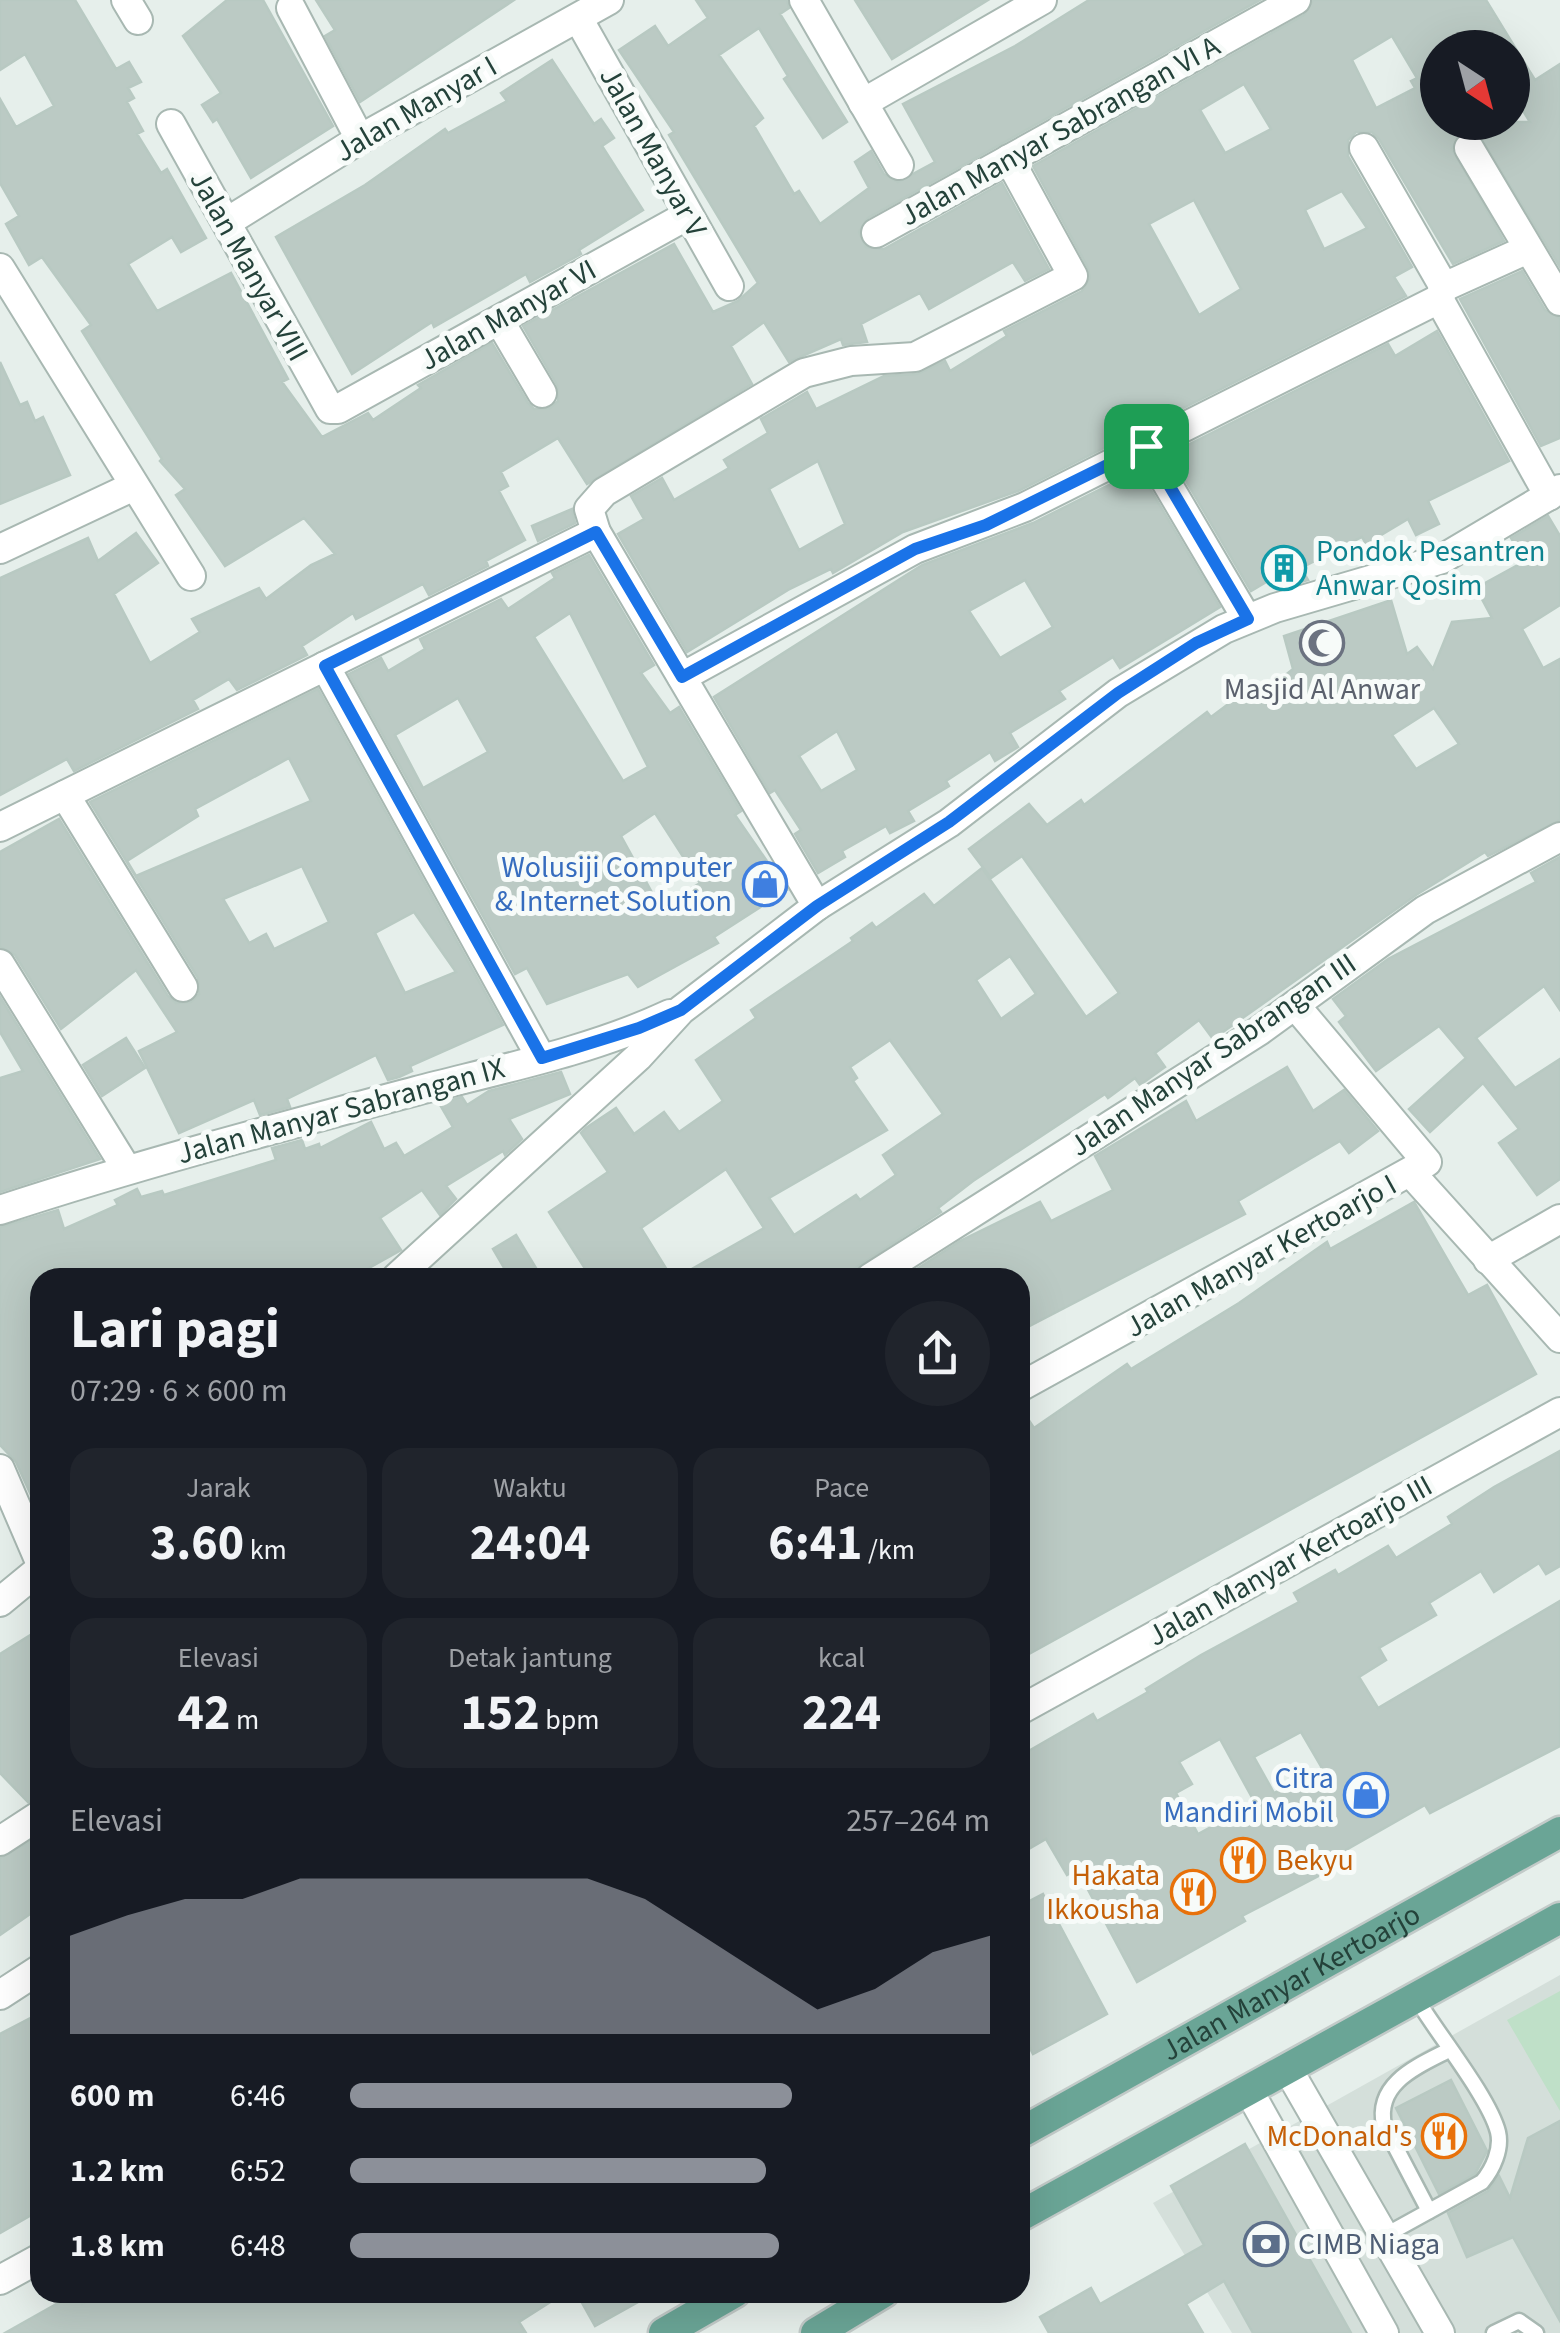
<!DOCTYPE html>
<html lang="id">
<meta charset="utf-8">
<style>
body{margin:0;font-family:"Source Sans 3",sans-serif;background:#20242c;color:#f1f3f6;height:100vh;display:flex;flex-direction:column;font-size:38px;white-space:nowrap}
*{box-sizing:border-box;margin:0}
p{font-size:32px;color:#9ea1a6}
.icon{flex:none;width:55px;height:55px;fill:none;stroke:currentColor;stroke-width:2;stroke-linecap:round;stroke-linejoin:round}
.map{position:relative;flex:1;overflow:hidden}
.details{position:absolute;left:30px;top:1268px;width:1000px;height:1035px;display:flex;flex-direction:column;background:#171b24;border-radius:30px;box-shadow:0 10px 40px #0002}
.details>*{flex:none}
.needle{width:65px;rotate:144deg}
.fabs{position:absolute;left:1420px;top:30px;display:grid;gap:20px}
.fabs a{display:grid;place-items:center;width:110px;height:110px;border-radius:50%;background:#171b24;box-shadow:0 10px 40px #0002;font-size:50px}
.pin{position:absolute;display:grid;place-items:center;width:85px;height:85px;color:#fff;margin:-42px;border-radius:20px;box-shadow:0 5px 15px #0006}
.round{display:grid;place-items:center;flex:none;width:105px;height:105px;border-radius:52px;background:#20242c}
.summary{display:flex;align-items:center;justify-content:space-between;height:170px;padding:0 40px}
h1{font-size:55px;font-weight:700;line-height:75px}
.metrics{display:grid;grid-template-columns:repeat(3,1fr);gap:15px;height:170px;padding:10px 40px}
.metrics div{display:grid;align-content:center;border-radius:25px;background:#20242c;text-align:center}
.metrics b{font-size:50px;font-weight:700}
.metrics small{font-size:28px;font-weight:400}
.metrics p{font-size:28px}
.chart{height:280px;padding:20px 40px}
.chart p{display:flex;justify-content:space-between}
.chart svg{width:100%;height:180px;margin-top:10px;fill:#8c9099;opacity:.7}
ul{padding:0 40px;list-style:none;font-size:32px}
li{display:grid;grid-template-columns:160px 120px 1fr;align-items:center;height:75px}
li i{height:25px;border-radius:12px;background:#8c9099}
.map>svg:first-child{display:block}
.built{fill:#d4dfda}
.green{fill:#bfe0c8}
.building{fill:#bbcac4;stroke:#b8c9c2;stroke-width:2.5;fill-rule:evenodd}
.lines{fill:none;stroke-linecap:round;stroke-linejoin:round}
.lane-casing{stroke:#a8b8b2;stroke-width:19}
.street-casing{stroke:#a8b8b2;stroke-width:32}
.primary-casing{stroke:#c2cac8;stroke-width:35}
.lane{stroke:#fff;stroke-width:14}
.street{stroke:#fff;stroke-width:28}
.primary{stroke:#6aa596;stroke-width:30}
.route-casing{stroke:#fff;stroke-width:20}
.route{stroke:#1a73e8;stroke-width:12}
.labels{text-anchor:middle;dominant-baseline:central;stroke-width:10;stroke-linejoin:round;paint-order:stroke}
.street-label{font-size:30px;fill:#24423a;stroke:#f7fbf9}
.culture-label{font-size:30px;fill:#0d838f;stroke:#f7fbf9;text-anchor:start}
.worship-label{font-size:30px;fill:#5b616d;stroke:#f7fbf9}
.shop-label{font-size:30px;fill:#366cbe;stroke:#f7fbf9;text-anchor:end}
.food-label{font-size:30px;fill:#c56008;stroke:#f7fbf9;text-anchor:end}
.service-label{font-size:30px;fill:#4e5e75;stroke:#f7fbf9;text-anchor:start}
</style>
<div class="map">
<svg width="1560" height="2333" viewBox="0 0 1560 2333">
<rect width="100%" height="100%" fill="#e6efeb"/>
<polygon class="built" points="1560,1975 1560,2333 1232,2333 1153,2203"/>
<polygon class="green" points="1560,1991 1560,2111 1507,2020"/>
<g class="building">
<polygon points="0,0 75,0 116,69 129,62 141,82 128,88 134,98 127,102 143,131 137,134 161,173 167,169 206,238 181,252 172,237 128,264 157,311 231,273 288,379 282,382 322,437 368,413 373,420 421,388 418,385 492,343 528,403 534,409 550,408 558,401 557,385 523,326 674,244 713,312 738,301 758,283 669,135 674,132 619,50 655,26 668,46 708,18 696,0 787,0 789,8 780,14 847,122 823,138 784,79 788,76 759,28 719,55 763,118 754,126 794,194 799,191 820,224 869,188 855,162 871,151 884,174 898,182 935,162 903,104 1015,46 1089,0 1260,0 868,218 859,232 866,247 884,249 1002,183 1049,269 1025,281 1013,262 929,309 920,293 861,324 867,342 843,345 841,339 789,362 764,322 731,346 752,384 587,484 558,438 501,472 508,486 499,491 525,540 486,561 488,566 429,595 423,584 356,619 353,613 302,646 307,655 237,690 229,679 193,700 198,709 74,771 67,759 0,795 0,578 88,538 98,561 136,533 158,563 114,594 150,663 200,632 192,619 259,588 266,599 311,565 335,554 304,518 225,566 176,495 185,489 160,461 162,459 82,331 91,325 42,257 29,265 6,224 19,216 0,183 0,99 16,127 54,106 25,54 0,70"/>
<polygon points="227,0 263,0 333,126 251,178 217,119 213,122 202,105 221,93 183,36"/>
<polygon points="316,0 514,0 360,102 325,36 335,30"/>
<polygon points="855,0 988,0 892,59"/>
<path d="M 1313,0 L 1486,0 L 1535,80 L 1560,64 L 1560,267 L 1478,133 L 1461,133 L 1452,149 L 1504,241 L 1453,264 L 1379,139 L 1372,132 L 1356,132 L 1348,140 L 1348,156 L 1412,267 L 1394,277 L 1406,296 L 1018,491 L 903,532 L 833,573 L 831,569 L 788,590 L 687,652 L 618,534 L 644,519 L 631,496 L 662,478 L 674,500 L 729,468 L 724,460 L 768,433 L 761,419 L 807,392 L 816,409 L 884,376 L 917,374 L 945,361 L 950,371 L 1007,336 L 1004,331 L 1082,291 L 1090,278 L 1088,268 L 1033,166 L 1304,15 ZM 1392,36 L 1417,78 L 1411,81 L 1415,88 L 1376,108 L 1352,60 ZM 1438,48 L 1512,48 L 1512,93 L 1530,122 L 1476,122 L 1458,131 L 1452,122 L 1438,122 ZM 1244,84 L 1271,129 L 1225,153 L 1200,110 ZM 1342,191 L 1367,228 L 1324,249 L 1305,210 ZM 1194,200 L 1241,289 L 1199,315 L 1149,224 ZM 818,461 L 845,524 L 799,550 L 769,489 Z"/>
<polygon points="552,60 594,124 601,119 614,138 602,146 643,210 579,250 581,254 530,282 526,274 434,327 432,322 352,374 276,237 365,185 445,129 448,133 507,101 501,93"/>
<polygon points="1522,271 1545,310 1560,318 1560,438 1541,446 1460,299"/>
<polygon points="1437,331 1509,461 1428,501 1439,524 1416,535 1408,519 1366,544 1362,537 1301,568 1308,580 1280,588 1273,578 1251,591 1170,454 1388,344 1395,356"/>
<polygon points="0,362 20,405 27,402 35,421 43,417 70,475 0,504"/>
<path d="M 1139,470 L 1220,607 L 1120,668 L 1113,657 L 1059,691 L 1065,699 L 1010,733 L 1018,747 L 995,761 L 990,752 L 946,781 L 949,786 L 908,811 L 914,821 L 890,833 L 886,826 L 842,851 L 845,857 L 818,873 L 795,834 L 801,830 L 775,790 L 770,793 L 714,697 L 922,565 L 1033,523 ZM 1025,580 L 1053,627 L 1000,658 L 969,611 ZM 837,731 L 857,770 L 821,791 L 799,756 Z"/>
<polygon points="572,509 575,523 538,541 532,526"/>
<path d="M 1548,516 L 1560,536 L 1560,605 L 1522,629 L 1543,668 L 1560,659 L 1560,820 L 1488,856 L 1485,852 L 1416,895 L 1213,1039 L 1199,1020 L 1155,1053 L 1165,1067 L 1140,1085 L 1135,1078 L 1108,1098 L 1105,1094 L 973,1181 L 938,1208 L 941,1212 L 840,1278 L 676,1278 L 764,1228 L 726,1169 L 641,1228 L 672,1278 L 591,1278 L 549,1212 L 608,1172 L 581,1133 L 586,1128 L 616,1108 L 634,1134 L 664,1112 L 679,1132 L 723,1101 L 696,1060 L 756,1018 L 751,1010 L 853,941 L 851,938 L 872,923 L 876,928 L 924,894 L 934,906 L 982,868 L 1086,1017 L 1119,993 L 1022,856 L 991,878 L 969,849 L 1029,804 L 1047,825 L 1081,800 L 1084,805 L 1207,712 L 1211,717 L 1247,690 L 1254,700 L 1293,669 L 1284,636 L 1391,600 L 1407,654 L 1417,647 L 1433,669 L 1452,622 L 1492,618 L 1476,588 L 1525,561 L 1511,538 ZM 1434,708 L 1459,744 L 1416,769 L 1392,735 ZM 1010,956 L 1036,994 L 1001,1019 L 976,980 ZM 890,1040 L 943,1114 L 883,1155 L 896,1175 L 860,1200 L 856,1195 L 794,1235 L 769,1198 L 887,1130 L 853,1081 L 857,1078 L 850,1067 Z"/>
<path d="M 589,555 L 654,665 L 641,673 L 670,713 L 679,707 L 741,811 L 735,815 L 787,890 L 714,937 L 718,943 L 638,987 L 628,974 L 547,1004 L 527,968 L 515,974 L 349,674 L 381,658 L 388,671 L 425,649 L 420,639 L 501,599 L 508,609 L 555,578 L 552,573 ZM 570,613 L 648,767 L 623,781 L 534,637 ZM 458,698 L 488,752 L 423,788 L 395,735 ZM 655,813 L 700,883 L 660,907 L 621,836 Z"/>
<path d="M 318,689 L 503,1025 L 410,1066 L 412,1071 L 399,1077 L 388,1080 L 376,1055 L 287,1099 L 290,1107 L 260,1115 L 254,1100 L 179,1133 L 139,1051 L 177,1032 L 136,970 L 61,1029 L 15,955 L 0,947 L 0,852 L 59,819 L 168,996 L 176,1003 L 191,1002 L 199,994 L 198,978 L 90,802 ZM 289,758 L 311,801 L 136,876 L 127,861 L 198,816 L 195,809 ZM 302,866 L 329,922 L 274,949 L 266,934 L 249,943 L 223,899 ZM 414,912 L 456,972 L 405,993 L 375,933 Z"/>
<polygon points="1560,857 1560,1010 1544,986 1476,1038 1515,1088 1560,1059 1560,1179 1537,1195 1499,1143 1519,1129 1483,1083 1430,1132 1409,1109 1466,1058 1439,1026 1376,1071 1339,1022 1346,1016 1333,999 1388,959 1536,882 1531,873"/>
<polygon points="0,997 100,1159 0,1192 0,1078 23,1071 0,1032"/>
<polygon points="126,1038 145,1068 102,1096 83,1065"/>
<polygon points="1287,1067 1313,1111 1344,1090 1378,1131 1349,1153 1340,1141 1238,1201 1245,1214 1020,1331 1020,1278 903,1278 960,1241 1040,1202 1051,1221 1113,1190 1095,1156 1186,1101 1196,1121"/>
<polygon points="561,1072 570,1094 509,1119 522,1139 505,1155 503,1151 446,1186 456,1199 440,1215 422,1190 380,1218 401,1250 351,1278 40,1278 40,1515 16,1462 0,1445 0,1227 58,1210 64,1229 118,1205 115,1200 137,1189 141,1197 162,1191 164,1195 276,1160 272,1148 302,1140 305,1149 319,1144 320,1148 371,1122 384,1149 396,1143 404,1156 453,1127 439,1103 462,1097 467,1105 489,1091"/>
<polygon points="1414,1202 1468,1295 1487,1285 1536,1374 1020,1659 1020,1407 1034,1428 1127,1364 1131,1369 1239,1303 1327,1242 1330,1249"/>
<polygon points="516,1235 542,1278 510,1278 493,1249"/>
<path d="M 1560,1451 L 1560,1566 L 1546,1574 L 1539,1563 L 1494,1592 L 1481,1571 L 1429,1603 L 1436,1615 L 1379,1648 L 1386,1660 L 1359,1677 L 1378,1708 L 1560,1601 L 1560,1746 L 1430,1813 L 1425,1805 L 1346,1850 L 1351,1859 L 1242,1916 L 1245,1921 L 1137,1982 L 1077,1869 L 1067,1875 L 1046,1839 L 1020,1854 L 1020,1756 L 1093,1714 L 1097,1721 L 1148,1692 L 1146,1689 L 1201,1655 L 1299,1602 L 1294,1593 L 1335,1570 L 1338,1575 L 1388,1546 L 1396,1558 L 1452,1524 L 1448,1517 L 1494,1487 ZM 1301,1732 L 1322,1768 L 1274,1793 L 1254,1757 ZM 1220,1739 L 1255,1803 L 1198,1834 L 1176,1793 L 1192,1784 L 1179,1762 Z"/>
<polygon points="40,1629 40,1798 28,1802 0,1773 0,1654"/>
<polygon points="40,1836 40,1907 0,1935 0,1858"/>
<polygon points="1043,1894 1107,2014 1033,2054 1020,2029 1020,1906"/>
<polygon points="40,2013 40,2210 0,2233 0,2034"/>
<polygon points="1451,2080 1487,2151 1475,2174 1439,2194 1396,2108"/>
<polygon points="1560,2121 1560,2321 1513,2237 1467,2257 1448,2213 1488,2191 1499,2176 1510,2198 1528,2138"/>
<polygon points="1245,2144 1351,2333 1253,2333 1224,2281 1186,2304 1203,2333 1049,2333 1040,2317 1091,2288 1100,2304 1204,2245 1171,2186"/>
<polygon points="101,2292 566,2292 519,2322 526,2333 5,2333 76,2293 82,2304"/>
<polygon points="576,2292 656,2292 595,2326"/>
</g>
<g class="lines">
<defs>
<g id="lane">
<path d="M 1429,2211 L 1384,2125 C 1375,2083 1418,2066 1449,2050"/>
<path d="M 1384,2236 L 1482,2182 C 1493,2169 1502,2149 1498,2132 C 1489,2097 1436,2032 1416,1998"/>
<polyline points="1494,2333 1519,2321 1536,2333"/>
</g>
<g id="street">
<polyline points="126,0 138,20"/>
<polyline points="804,0 899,165"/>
<polyline points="291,8 360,139"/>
<polyline points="578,18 729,286"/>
<polyline points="863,103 1042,0"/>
<polyline points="171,124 330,409 338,409 688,215"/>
<polyline points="1364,148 1444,287"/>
<polyline points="1469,148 1560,301"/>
<polyline points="227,222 360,139 609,0"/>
<polyline points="876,233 1296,0"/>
<polyline points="0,268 191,576"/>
<polyline points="1439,299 1549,496"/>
<polyline points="499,320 542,393"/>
<polyline points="1145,446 1247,619"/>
<polyline points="0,549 134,486"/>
<polyline points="325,666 541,1058"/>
<polyline points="682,677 915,549 1025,507 1439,299 1444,287 1528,249"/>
<polyline points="65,795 183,987"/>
<polyline points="0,827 596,532"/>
<polyline points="817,906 596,532 589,509 604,492 804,373 851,361 915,357 1073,276 1009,159"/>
<polyline points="0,964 126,1168"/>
<polyline points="1411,1173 1560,1338"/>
<path d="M 0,1210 C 137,1165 277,1128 416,1091 C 501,1069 591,1051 670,1014"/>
<polyline points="1488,1260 1560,1219"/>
<polyline points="396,1278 638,1057 681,1010 817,906 949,823 1118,693 1224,629 1275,608 1442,559 1560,489"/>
<polyline points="870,1278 1259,1031 1425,910 1560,837"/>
<polyline points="1020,1387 1427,1162 1295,1005"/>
<polyline points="0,1469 40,1562"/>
<polyline points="0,1602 40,1569"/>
<polyline points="1020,1710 1560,1412"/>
<polyline points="0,1841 40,1815"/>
<polyline points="0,1995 40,1969"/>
<polyline points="1289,2071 1440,2333"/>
<polyline points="1249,2091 1384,2333"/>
<polyline points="0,2280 40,2258"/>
</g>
<g id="primary">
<path id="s1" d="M 1020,2133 L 1560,1832"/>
<polyline points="1020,2216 1560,1918"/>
<polyline points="664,2333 735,2292"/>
<polyline points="816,2333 884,2292"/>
</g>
</defs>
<use href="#lane" class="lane-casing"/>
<use href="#street" class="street-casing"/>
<use href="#primary" class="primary-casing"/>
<use href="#lane" class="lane"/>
<use href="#street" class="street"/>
<use href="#primary" class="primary"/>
</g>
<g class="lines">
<defs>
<polygon id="route" points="1146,446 1248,619 1196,643 1118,693 949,822 817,906 681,1010 639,1028 542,1058 325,666 596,532 682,677 915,549 986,525"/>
</defs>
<use href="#route" class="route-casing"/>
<use href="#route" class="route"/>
</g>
<defs>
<symbol id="building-ring" viewBox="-11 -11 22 22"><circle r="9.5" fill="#f7fbf9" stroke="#0f9aa8" stroke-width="1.5"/><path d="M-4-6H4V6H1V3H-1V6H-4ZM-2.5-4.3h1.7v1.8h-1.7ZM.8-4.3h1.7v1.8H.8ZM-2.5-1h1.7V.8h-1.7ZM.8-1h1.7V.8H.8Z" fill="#0f9aa8"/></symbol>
<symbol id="mosque-ring" viewBox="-11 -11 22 22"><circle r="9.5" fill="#f7fbf9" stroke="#6b7280" stroke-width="1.5"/><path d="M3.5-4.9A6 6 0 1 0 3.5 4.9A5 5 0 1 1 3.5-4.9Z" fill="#6b7280"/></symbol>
<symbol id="shop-ring" viewBox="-11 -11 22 22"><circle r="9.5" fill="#f7fbf9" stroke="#3f7fe0" stroke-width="1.5"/><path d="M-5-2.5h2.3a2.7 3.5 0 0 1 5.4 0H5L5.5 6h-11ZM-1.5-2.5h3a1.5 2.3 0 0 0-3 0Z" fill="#3f7fe0"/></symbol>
<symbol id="restaurant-ring" viewBox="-11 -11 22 22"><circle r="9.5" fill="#f7fbf9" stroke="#e8710a" stroke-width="1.5"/><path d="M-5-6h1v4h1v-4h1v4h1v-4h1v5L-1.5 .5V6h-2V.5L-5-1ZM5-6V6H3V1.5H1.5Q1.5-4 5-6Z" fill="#e8710a"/></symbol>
<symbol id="bank-ring" viewBox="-11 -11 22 22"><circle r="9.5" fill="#f7fbf9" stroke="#5c6f8a" stroke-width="1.5"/><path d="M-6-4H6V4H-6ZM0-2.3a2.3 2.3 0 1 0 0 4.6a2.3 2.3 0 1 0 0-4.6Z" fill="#5c6f8a"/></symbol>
</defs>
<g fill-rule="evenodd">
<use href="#building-ring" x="1259" y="543" width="50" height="50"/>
<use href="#mosque-ring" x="1297" y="618" width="50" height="50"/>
<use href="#shop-ring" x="740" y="859" width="50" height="50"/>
<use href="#shop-ring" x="1341" y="1770" width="50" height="50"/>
<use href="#restaurant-ring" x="1218" y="1835" width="50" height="50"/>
<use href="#restaurant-ring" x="1168" y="1867" width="50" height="50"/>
<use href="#restaurant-ring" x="1419" y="2111" width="50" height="50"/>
<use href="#bank-ring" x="1241" y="2219" width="50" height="50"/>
</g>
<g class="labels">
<g class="street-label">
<text transform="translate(416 109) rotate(-30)">Jalan Manyar I</text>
<text transform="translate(1060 131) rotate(-29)">Jalan Manyar Sabrangan VI A</text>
<text transform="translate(653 152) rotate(61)">Jalan Manyar V</text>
<text transform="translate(249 266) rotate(61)">Jalan Manyar VIII</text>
<text transform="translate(508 315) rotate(-29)">Jalan Manyar VI</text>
<text transform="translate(1213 1055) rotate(-34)">Jalan Manyar Sabrangan III</text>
<text transform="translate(341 1111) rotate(-15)">Jalan Manyar Sabrangan IX</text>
<text transform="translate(1261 1256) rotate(-29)">Jalan Manyar Kertoarjo I</text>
<text transform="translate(1290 1561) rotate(-29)">Jalan Manyar Kertoarjo III</text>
<text stroke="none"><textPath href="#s1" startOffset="310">Jalan Manyar Kertoarjo</textPath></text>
</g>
<g class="culture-label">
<text x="1316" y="551">Pondok Pesantren<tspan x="1316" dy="34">Anwar Qosim</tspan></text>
</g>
<g class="worship-label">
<text x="1322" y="689">Masjid Al Anwar</text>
</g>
<g class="shop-label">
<text x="732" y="867">Wolusiji Computer<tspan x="732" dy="34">&amp; Internet Solution</tspan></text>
<text x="1334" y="1778">Citra<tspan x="1334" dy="34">Mandiri Mobil</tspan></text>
</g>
<g class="food-label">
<text x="1276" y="1860" text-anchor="start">Bekyu</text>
<text x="1160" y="1875">Hakata<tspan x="1160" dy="34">Ikkousha</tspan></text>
<text x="1412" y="2136">McDonald's</text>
</g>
<g class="service-label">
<text x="1298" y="2244">CIMB Niaga</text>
</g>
</g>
</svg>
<div class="fabs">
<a><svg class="needle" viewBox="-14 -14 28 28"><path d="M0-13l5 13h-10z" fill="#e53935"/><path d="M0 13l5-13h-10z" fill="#9ea1a6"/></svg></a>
</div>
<div class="pin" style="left:1146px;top:446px;background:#1e9e55"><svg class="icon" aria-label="arrive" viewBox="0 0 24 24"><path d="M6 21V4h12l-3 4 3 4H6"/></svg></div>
<section class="details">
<div class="summary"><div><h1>Lari pagi</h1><p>07:29 · 6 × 600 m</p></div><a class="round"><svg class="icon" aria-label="share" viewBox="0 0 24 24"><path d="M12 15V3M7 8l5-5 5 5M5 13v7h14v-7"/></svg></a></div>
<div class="metrics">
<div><p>Jarak</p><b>3.60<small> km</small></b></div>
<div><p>Waktu</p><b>24:04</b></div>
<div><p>Pace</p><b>6:41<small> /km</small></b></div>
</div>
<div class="metrics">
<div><p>Elevasi</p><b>42<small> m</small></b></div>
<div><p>Detak jantung</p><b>152<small> bpm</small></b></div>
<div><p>kcal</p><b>224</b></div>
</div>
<div class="chart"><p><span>Elevasi</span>257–264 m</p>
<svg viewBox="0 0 160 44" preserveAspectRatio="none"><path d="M0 44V20L10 15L20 11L30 11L40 6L50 6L60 6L70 6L80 6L90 6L100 11L110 20L120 29L130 38L140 33L150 24L160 20V44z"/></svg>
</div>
<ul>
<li><b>600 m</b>6:46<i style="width:69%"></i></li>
<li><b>1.2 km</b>6:52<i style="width:65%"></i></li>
<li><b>1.8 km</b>6:48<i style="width:67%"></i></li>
</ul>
</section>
</div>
